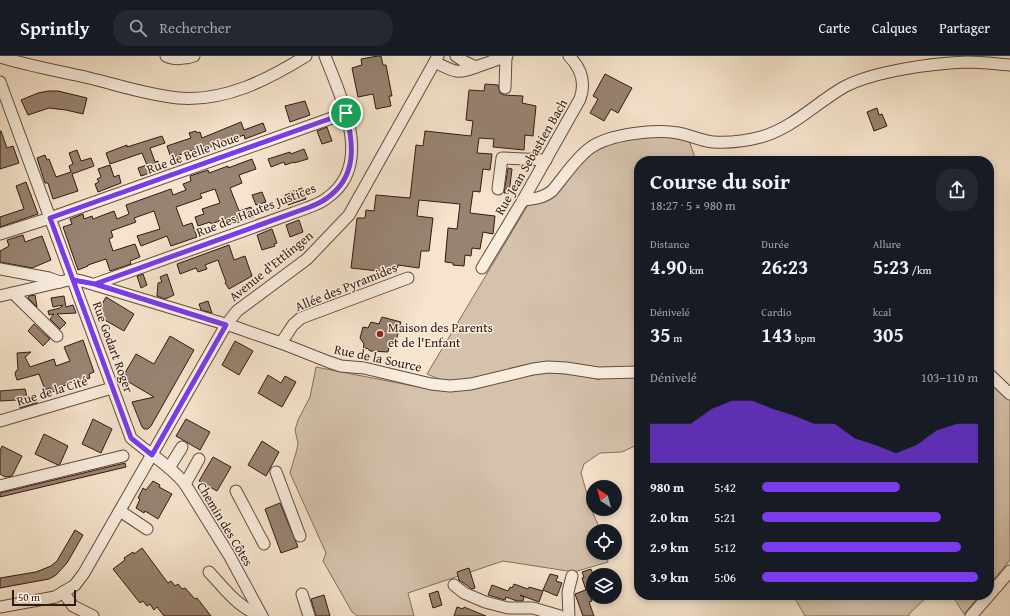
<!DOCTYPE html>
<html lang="fr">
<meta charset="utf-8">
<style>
body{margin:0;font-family:"Gentium Book Plus",serif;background:#242831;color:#f1f3f6;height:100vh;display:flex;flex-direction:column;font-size:15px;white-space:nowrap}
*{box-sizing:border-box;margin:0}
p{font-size:13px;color:#9ea1a6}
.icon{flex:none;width:22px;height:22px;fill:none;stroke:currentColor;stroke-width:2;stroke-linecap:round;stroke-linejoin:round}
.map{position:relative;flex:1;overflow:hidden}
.drawer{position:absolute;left:634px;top:100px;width:360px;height:444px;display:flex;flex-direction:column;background:#171b24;border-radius:16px;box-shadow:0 2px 6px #0003}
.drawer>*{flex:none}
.needle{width:26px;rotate:324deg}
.buttons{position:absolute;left:586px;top:424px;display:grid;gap:8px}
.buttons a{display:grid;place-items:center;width:36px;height:36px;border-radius:50%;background:#171b24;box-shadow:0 2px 6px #0003;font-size:20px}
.scale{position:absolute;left:12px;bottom:10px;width:64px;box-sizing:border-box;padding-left:4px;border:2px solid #321a10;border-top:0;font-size:11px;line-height:14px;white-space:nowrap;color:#321a10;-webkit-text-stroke:3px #f9edde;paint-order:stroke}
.pin{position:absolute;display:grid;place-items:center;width:34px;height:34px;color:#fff;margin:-17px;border:2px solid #fff;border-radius:50%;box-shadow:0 1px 4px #0007}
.round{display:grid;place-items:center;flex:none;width:42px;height:42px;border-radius:16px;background:#242831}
.summary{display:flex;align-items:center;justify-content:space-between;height:68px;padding:0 16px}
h1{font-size:22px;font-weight:800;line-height:30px}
.figures{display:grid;grid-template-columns:repeat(3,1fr);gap:6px;height:68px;padding:4px 16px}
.figures div{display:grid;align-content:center}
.figures b{font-size:20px;font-weight:800}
.figures small{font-size:11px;font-weight:400}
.figures p{font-size:11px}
.chart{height:112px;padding:8px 16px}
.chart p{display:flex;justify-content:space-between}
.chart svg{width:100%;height:72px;margin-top:4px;fill:#7c3aed;opacity:.7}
ul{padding:0 16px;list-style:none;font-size:13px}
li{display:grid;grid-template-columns:64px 48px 1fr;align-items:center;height:30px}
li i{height:10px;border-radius:5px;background:#7c3aed}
header{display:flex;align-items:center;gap:24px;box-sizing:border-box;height:56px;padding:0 20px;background:#171b24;border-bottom:1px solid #363941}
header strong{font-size:19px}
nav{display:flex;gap:22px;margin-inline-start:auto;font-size:14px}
.search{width:280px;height:36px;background:#242831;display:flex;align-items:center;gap:10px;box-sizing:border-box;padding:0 14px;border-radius:16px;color:#9ea1a6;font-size:15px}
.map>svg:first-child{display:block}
.green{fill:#d5c2ad;stroke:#846e5e}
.building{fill:#988372;stroke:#321a10}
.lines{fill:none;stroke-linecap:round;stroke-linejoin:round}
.minor-casing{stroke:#634c3f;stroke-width:13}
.minor{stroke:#f9edde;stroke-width:11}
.route-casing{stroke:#fff;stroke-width:8}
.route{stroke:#7c3aed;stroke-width:5}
.poi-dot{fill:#8f2418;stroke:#f9edde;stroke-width:1.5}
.labels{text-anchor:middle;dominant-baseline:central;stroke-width:3;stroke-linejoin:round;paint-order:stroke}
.street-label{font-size:13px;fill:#321a10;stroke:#f9edde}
.poi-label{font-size:13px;fill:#321a10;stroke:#f9edde;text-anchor:start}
</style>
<header>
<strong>Sprintly</strong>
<div class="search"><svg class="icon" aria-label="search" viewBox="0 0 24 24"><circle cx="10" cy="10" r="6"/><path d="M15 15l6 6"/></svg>Rechercher</div>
<nav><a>Carte</a><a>Calques</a><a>Partager</a></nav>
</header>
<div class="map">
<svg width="1010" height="560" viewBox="0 0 1010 560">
<rect width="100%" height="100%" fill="#f6e4cd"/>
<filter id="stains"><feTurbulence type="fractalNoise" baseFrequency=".005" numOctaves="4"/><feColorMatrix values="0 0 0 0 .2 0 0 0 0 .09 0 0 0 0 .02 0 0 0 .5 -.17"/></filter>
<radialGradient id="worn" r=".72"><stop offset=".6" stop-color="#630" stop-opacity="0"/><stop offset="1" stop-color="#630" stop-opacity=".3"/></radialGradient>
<g class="green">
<polygon points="654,79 689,84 696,105 639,105 639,313 587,312 448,327 427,318 528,149 554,139 578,109 592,96 612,87"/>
<polygon points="316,311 434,334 458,334 547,315 588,320 599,324 601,321 639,318 639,327 636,328 639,337 639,388 622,396 600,397 584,408 581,417 592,455 601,475 593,475 593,497 606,497 608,506 574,516 503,505 408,537 414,560 357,560 352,556 323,505 326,497 290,417 297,393 298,387 295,374 298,364 310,341"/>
<polygon points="989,323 1010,342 1010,504 989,529"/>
<polygon points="793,539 929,539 909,558 909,560 805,560"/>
<polygon points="952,539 980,539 964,558"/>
</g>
<g class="building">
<polygon points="378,0 381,0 383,9 386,9 392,40 389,40 391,50 376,53 373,38 358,41 352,12 362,9 361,3"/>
<polygon points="605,18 632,32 618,57 611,53 604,65 590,57 598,43 593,40"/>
<polygon points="485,28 498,29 500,37 504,39 523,40 522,47 536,50 533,80 525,79 524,94 493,91 494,83 479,82 477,97 492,98 490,114 483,113 480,136 473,135 470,157 495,160 493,178 483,176 480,193 472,192 471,200 465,199 464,210 453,209 453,207 445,206 448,172 457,173 460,148 419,144 417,160 433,162 429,195 421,195 419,212 398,209 397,217 351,212 357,162 365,162 366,154 374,155 376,139 410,142 416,89 423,90 425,75 471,80 473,65 466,64 469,34 484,35"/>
<polygon points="48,35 58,35 87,42 83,58 66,54 49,52 28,59 21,44 38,37"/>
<polygon points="305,45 310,59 290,66 285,50"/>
<polygon points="877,52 879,59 882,58 887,70 874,75 867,56"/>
<polygon points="241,66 244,74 263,67 266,75 245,83 244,79 208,92 207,89 171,102 167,90 191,82 189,77 196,75 197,77 200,76 202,82"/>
<polygon points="327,71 332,85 322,88 317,75"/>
<polygon points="0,75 1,75 7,92 13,90 19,107 0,113"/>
<polygon points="162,80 165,87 150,92 155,106 158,105 161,113 141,120 138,112 147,109 142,97 110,108 106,97 127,89 127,91"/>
<polygon points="304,93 308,103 294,107 294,106 285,109 284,106 271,111 268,103 290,96 291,98"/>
<polygon points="77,94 81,105 91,102 94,110 72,118 78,135 53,143 48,127 45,127 37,102 45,99 47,104 49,103 56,121 71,116 69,110 73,108 69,97"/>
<polygon points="252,103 256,113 239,119 242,127 230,132 239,155 251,151 254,161 230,169 228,162 211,168 210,166 198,170 195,161 204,158 202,153 220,147 215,133 200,138 202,142 176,151 183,170 192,167 197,181 171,190 167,180 141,190 137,180 160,173 154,155 134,162 136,166 111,175 113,181 109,183 113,195 135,188 140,201 130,205 131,208 110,215 106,203 88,209 88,210 78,214 63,171 72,168 70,163 83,158 84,163 92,160 93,163 114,155 117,163 129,158 126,149 171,133 173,139 186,134 183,128 191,125 190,120 208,114 209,117 228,110 228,112"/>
<polygon points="110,109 114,121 119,119 121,127 98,136 95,128 99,126 97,123 101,121 98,113"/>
<polygon points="508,112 512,113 509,137 504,137"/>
<polygon points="26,126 38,158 0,171 0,161 24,153 16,130"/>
<polygon points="302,132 306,143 288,149 285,139 291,137 290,136"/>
<polygon points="262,136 266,146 256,149 252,139"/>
<polygon points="299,164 303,176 290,181 286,169"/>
<polygon points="272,173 277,187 274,188 275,190 262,194 257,179"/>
<polygon points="23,179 25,186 42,180 51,204 32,212 0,206 0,195 9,190 7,184"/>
<polygon points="229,189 234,204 245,200 252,220 229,233 225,227 226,226 218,204 205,209 207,213 198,216 196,212 180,218 177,208"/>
<polygon points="143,218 147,229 141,232 137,220"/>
<polygon points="167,218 174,239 165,243 157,240 158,227 162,226 160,221"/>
<polygon points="35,239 37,251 28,242 29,240"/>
<polygon points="64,240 66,251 73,249 76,257 57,258 66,267 60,273 50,263 54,258 49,259 48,255 60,252 63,249 53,251 51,242"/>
<polygon points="106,241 134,258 124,275 96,259"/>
<polygon points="208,245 212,257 201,254 199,248"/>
<polygon points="382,261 401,266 396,285 391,283 388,296 370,295 367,292 363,294 364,288 360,282 363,271 368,272 371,266 379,268"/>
<polygon points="34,268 50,283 43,290 28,275"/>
<polygon points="170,280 194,294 151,370 148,373 144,373 142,371 132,346 154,341 122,322 136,298 154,308"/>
<polygon points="83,284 94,316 89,318 90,322 63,330 64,332 52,336 50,332 45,334 39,318 17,324 15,318 16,315 18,314 17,297 31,296 25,301 30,311 54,303 56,310 70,305 64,291"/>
<polygon points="235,285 253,295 239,319 222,309"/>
<polygon points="268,319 281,327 285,320 296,326 282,351 258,337"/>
<polygon points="25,333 27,341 35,339 37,347 20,352 18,344 0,345 0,335"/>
<polygon points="93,363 112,373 101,397 82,388"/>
<polygon points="186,363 210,376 200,394 176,380"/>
<polygon points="44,378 68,390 60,408 58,409 35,398"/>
<polygon points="262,385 279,396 266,420 248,409"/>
<polygon points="2,390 22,400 12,420 5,421 0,418 0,395"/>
<polygon points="213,401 231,411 217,435 199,425"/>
<polygon points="125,407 126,411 0,441 0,437"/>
<polygon points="153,425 160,429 159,431 172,438 158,463 145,455 144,457 136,452 140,443 138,442 143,432 146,434"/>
<polygon points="280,447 298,491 281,497 265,453"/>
<polygon points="75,474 83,479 67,507 56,519 49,523 0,532 0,522 36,516 51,510 57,505"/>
<polygon points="142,492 168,527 171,525 175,530 178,528 182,533 185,532 195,543 197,542 211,560 164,560 157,551 154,554 150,548 147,550 143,545 140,547 113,513 125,504 124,502 133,496 134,498"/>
<polygon points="469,512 475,532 472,533 459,524 457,516"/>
<polygon points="591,513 593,518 593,531 586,534 582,522 584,521 582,516"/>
<polygon points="550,518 558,520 556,525 562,527 557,540 543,534"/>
<polygon points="514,528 528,533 529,531 543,535 539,546 520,539 524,541 523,545 517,545 506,541 505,544 488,539 492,529 508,535 510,531 512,532"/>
<polygon points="588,533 592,545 589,546 594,560 583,560 575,538"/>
<polygon points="438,535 442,549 433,552 429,538"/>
<polygon points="324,539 330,560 316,560 311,543"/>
<polygon points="457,551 463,553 464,551 486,560 454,560"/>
</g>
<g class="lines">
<defs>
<g id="minor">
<path d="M 166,0 C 173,4 186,3 194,0"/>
<path d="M 0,1 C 29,10 59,15 89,22 C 118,29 148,39 178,42 C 225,46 267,24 306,0"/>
<path d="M 435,6 C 453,15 457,19 476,11 L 465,6 L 456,0"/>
<polyline points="476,11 507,0"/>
<path d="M 0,26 L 131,382 C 149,398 170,409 185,428 L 229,499 L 262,560"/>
<polyline points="505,32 506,0"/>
<polyline points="498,133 502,102 546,104"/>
<path d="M 523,144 C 534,143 543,142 552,135 C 564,121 575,103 590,92 C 609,78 655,73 678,77 C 690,79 701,85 713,86 C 729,87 746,85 761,81 C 793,72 816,47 844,31 C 874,15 934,7 968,6 C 982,6 996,8 1010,9"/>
<polyline points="0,178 50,162 346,57"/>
<path d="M 482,212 L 523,144 L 580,43 C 586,26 581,12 569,0"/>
<polyline points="0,213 49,222 60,226"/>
<path d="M 95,228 L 307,152 C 314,149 321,147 327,142 C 375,109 341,42 325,0"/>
<polyline points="13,237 57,280"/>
<polyline points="0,240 73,223 82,225 235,271 281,287 329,306 341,310 364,312 431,328 450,330 471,328 533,313 548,311 566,312 598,317 639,316"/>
<polyline points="281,287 293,269 301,262 408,222"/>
<polyline points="989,318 1010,338"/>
<polyline points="0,365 112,332"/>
<polyline points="169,412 182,391"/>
<polyline points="276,416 300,480"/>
<polyline points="185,428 199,403"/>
<polyline points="0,430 123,400"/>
<polyline points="236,435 264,488"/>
<polyline points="120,455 147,473"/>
<path d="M 209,516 C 225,533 239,553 262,560"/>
<polyline points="454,529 464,537 485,546 508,552 533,552 560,560"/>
<polyline points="63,536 73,550 93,560"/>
<polyline points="302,538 309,560"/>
<polyline points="0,551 55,541 75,529 84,517 226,269 237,255 307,203 349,159 438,0"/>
<polyline points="569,560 568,536 572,520"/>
<polyline points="971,560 1010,515"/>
</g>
</defs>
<use href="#minor" class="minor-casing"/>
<use href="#minor" class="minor"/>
</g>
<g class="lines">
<defs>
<path id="route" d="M 346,57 C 354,89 357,121 327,142 C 321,147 314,149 307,152 L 95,228 L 73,224 L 131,382 L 152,399 L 226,269 L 95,228 L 73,224 L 50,162 L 346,57"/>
</defs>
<use href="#route" class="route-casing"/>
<use href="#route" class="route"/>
</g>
<circle class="poi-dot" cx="380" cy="278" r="4"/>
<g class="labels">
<g class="street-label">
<text transform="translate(193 97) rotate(-20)">Rue de Belle Noue</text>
<text transform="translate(531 101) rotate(-60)">Rue Jean Sebastien Bach</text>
<text transform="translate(256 154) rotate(-21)">Rue des Hautes Justices</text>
<text transform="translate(271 210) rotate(-39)">Avenue d'Ettlingen</text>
<text transform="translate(346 231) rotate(-22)">Allée des Pyramides</text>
<text transform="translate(113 291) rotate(70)">Rue Godart Roger</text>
<text transform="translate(378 302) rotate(12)">Rue de la Source</text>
<text transform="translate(52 335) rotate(-17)">Rue de la Cité</text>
<text transform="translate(225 468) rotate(59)">Chemin des Côtes</text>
</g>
<g class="poi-label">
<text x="388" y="271">Maison des Parents<tspan x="388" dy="15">et de l'Enfant</tspan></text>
</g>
</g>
<rect width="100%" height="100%" filter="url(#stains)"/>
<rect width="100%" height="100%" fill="url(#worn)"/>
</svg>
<div class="buttons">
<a><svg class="needle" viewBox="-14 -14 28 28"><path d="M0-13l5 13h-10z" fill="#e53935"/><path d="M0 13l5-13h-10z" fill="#9ea1a6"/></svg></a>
<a><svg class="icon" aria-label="locate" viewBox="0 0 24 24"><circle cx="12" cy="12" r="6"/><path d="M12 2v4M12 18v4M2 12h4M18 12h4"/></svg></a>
<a><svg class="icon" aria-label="layers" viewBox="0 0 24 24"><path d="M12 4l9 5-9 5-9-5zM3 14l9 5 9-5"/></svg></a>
</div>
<div class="scale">50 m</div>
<div class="pin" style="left:346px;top:57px;background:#1e9e55"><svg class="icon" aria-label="arrive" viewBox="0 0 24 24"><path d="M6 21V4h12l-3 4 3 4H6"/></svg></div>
<section class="drawer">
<div class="summary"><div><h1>Course du soir</h1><p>18:27 · 5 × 980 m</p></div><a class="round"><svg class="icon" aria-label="share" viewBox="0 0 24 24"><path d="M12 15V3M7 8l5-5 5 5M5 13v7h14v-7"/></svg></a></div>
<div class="figures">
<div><p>Distance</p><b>4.90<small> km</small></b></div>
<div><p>Durée</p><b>26:23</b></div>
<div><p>Allure</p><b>5:23<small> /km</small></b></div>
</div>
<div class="figures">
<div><p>Dénivelé</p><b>35<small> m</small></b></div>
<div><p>Cardio</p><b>143<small> bpm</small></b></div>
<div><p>kcal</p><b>305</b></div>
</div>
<div class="chart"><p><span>Dénivelé</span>103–110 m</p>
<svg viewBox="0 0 160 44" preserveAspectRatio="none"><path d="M0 44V20L10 20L20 20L30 11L40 6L50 6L60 11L70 15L80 20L90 20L100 29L110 33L120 38L130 33L140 24L150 20L160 20V44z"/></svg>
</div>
<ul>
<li><b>980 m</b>5:42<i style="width:64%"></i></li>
<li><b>2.0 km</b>5:21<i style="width:83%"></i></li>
<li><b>2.9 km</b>5:12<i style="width:92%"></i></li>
<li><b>3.9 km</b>5:06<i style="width:100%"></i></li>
</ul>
</section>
</div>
